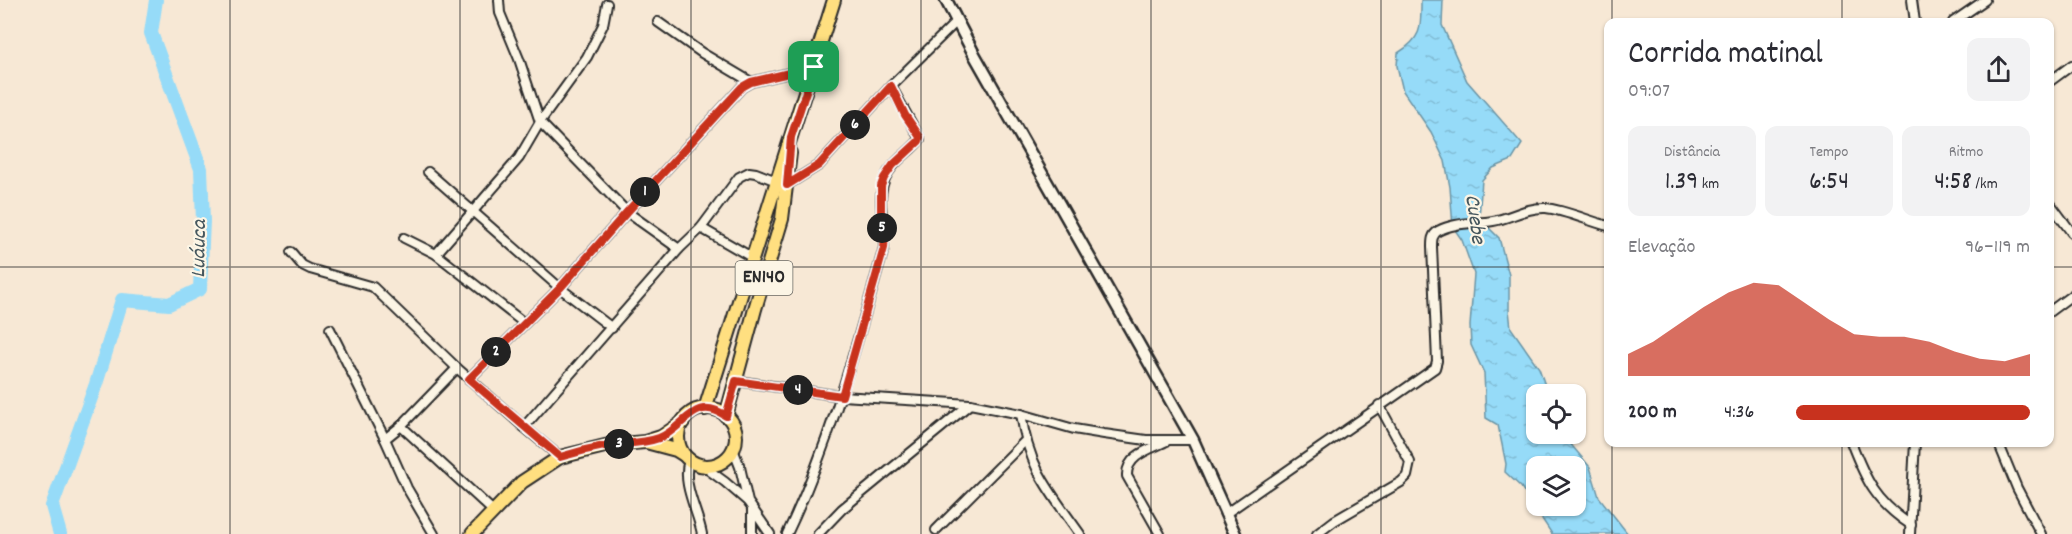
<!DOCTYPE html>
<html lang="pt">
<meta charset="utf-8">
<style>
body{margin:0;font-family:Dekko,sans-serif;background:#f2f2f3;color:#2b2b33;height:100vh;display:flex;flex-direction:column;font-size:22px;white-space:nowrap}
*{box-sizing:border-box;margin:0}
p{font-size:20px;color:#7c7c81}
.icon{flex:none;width:33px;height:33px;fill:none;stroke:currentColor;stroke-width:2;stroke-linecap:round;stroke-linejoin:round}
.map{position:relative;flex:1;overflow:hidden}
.sheet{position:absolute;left:1604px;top:18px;width:450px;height:429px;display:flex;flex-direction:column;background:#fff;border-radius:12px;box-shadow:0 2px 4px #0004}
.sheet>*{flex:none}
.fabs{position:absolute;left:1526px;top:384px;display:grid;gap:12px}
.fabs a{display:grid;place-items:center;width:60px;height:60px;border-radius:12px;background:#fff;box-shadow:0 2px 4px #0004;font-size:30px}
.pin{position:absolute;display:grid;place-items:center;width:51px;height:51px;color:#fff;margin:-26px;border-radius:12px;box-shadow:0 3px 9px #0006}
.km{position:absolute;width:30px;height:30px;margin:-15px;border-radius:50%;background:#222;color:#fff;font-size:16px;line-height:30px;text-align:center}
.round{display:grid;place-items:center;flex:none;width:63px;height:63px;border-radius:12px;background:#f2f2f3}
.summary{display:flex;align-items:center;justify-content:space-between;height:102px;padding:0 24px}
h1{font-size:33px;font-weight:600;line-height:45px}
.metrics{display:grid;grid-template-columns:repeat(3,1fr);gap:9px;height:102px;padding:6px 24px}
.metrics div{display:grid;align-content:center;border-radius:12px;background:#f2f2f3;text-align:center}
.metrics b{font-size:26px;font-weight:600}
.metrics small{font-size:16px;font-weight:400}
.metrics p{font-size:16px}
.chart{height:168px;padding:12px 24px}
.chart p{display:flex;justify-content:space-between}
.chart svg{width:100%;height:108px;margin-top:6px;fill:#c8321e;opacity:.7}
ul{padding:0 24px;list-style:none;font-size:20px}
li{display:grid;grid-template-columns:96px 72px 1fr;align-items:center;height:45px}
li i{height:15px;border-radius:8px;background:#c8321e}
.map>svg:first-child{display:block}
.water{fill:url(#water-ripples);stroke:#6b95a6;stroke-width:1.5;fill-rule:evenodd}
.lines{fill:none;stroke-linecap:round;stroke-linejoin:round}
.river{stroke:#96dbf8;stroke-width:14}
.minor-casing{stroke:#2b2b2b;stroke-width:12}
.secondary-casing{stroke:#2b2b2b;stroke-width:15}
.primary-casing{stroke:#2b2b2b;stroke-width:16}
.minor{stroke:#fcf5e5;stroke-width:8}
.secondary{stroke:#fcf5e5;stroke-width:10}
.primary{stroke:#ffdf80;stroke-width:12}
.route-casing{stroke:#fff;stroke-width:12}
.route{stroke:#c8321e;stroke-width:8}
.grid{fill:none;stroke:#2b2b2b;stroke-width:1.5;stroke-opacity:0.55}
.labels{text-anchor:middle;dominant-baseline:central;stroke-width:4.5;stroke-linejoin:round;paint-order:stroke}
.shield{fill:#fcf5e5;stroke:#6a6863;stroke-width:1.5}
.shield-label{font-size:20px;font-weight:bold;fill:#2b2b2b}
.water-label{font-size:22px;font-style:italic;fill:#46575e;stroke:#fcf5e5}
</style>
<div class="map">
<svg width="2072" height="534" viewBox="0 0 2072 534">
<defs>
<pattern id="water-ripples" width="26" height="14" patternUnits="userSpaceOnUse" patternTransform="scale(1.5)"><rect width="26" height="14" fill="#96dbf8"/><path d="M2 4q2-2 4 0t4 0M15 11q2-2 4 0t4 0" fill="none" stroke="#81bcd5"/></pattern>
</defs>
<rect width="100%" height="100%" fill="#f7e8d5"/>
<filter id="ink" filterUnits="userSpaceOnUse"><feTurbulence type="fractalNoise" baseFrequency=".0167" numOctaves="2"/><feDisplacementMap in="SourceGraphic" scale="12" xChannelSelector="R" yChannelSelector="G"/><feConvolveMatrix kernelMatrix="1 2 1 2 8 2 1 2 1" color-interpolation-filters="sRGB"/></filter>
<g filter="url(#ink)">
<path class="water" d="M 1421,0 L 1443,0 L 1442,25 L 1467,81 L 1522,144 L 1512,160 L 1493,168 L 1482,180 L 1479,218 L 1499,238 L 1509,275 L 1509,310 L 1511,328 L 1539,368 L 1548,394 L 1536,394 L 1536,434 L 1564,434 L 1568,441 L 1590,467 L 1599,497 L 1628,534 L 1552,534 L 1521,487 L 1505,472 L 1506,464 L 1498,425 L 1486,418 L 1484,373 L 1471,345 L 1470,326 L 1474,274 L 1462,240 L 1453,227 L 1450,187 L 1445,161 L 1431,132 L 1403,91 L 1397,66 L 1398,53 C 1423,38 1421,26 1421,0 ZM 1536,466 L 1575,466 L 1575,506 L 1536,506 Z"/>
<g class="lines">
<polyline class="river" points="60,534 52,506 96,384 122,300 169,304 200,289 203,221 201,169 151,33 156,0"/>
<defs>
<g id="minor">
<polyline points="499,0 500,13 519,59 540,122 627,212 679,249"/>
<polyline points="1912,0 1915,22"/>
<polyline points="658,22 702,53 751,82"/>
<polyline points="1953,22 1985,0"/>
<polyline points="2049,82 2072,65"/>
<polyline points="428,172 560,288 612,328"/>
<polyline points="2049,202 2072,233"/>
<polyline points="701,228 753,258"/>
<polyline points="404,238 436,254 524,323"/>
<polyline points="291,252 302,265 310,269 373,287 457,368 524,427"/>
<polyline points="436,254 519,158 540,122 587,57 603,25 607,4"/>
<polyline points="2049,312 2072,295"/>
<polyline points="330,329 385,439"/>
<polyline points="457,368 401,426 493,511"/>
<polyline points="469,379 560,288 627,212 742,87 751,82 814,67"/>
<polyline points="737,381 842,396 970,404"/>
<path d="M 1021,414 C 1029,469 1049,490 1080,534"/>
<polyline points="401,426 385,439 407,488 434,534"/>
<path d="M 1851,442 C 1866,481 1876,502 1911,525"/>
<polyline points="1998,442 2017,488 2041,534"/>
<polyline points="733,449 740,467 748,502 770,534"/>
<polyline points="560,457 524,427 679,249 701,228 739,177 749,172 756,173 787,185 819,165 891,86 957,21"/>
<path d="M 689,460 C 681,484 698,511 702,534"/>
<polyline points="703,466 725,482 747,501"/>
<polyline points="752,510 752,534"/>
<path d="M 1225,514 L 1435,368 L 1437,361 L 1432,247 C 1432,240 1432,235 1438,231 C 1454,222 1475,224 1493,221 C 1511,218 1526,207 1546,208 C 1564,210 1589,221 1608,226"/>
<polyline points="936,530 1025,441"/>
<path d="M 787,534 C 831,442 856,346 884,248 C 885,220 872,189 893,166 C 901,156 913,149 920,139 L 891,86"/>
<polyline points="818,534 842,509 970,404 1021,414 1074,429 1104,434 1146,440 1193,440"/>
<path d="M 1160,534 L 1127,476 C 1126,455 1151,449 1167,441"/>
<polyline points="1317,534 1334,521 1401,482 1407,476 1410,462 1379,405"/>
<polyline points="1910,534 1915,442"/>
</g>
<polyline id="secondary" points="946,0 974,54 1193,440 1235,534"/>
<g id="primary">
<circle cx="707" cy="437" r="29"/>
<polyline points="705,409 834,0"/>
<polyline points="726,416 755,309 782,219 790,153"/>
<polyline points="646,442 676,450 684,455"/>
<polyline points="472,534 522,482 560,457 609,445 645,442 661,437 683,422"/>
</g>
</defs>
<use href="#minor" class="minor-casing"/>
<use href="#secondary" class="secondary-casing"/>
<use href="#primary" class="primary-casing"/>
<use href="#minor" class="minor"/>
<use href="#secondary" class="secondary"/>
<use href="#primary" class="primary"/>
</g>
</g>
<g class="lines" filter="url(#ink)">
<defs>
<path id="route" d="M 814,67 L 791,137 L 787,185 L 819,165 L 891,86 L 905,115 L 920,137 L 919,141 L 893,165 L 884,178 L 881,186 L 881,223 L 885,235 L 884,248 L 842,396 L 736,381 L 726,416 C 694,394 685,428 659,438 C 643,444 626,443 609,445 C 592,448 576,452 560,457 L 469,379 L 560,288 L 627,212 L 742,87 L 751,82 Z"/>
</defs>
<use href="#route" class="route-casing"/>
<use href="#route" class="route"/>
</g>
<path class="grid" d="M 230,0 L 230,534M 460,0 L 460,534M 691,0 L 691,534M 921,0 L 921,534M 1151,0 L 1151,534M 1381,0 L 1381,534M 1612,0 L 1612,22M 1842,0 L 1842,22M 0,267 L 1608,267M 2049,267 L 2072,267M 1612,442 L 1612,534M 1842,442 L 1842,534"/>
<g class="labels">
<rect class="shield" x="735.5" y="261" width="57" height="34" rx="4.5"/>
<g class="shield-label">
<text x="764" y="278">EN140</text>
</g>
<g class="water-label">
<text transform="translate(1474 219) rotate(82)">Cuebe</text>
<text transform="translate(200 249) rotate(-89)">Luáuca</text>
</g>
</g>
</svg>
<div class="fabs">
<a><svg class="icon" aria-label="locate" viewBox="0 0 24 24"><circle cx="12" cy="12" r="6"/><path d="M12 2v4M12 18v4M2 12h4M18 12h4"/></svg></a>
<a><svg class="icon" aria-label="layers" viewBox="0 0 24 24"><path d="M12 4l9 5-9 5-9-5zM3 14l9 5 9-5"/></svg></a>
</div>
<div class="pin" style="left:814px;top:67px;background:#1e9e55"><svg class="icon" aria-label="arrive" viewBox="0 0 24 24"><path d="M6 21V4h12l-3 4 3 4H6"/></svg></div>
<b class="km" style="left:645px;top:192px">1</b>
<b class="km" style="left:496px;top:352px">2</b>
<b class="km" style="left:619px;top:444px">3</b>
<b class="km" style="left:798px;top:390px">4</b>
<b class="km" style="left:882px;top:228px">5</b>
<b class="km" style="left:855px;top:125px">6</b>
<section class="sheet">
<div class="summary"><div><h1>Corrida matinal</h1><p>09:07</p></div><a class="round"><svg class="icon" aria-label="share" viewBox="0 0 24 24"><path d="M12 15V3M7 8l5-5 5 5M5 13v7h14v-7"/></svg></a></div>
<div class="metrics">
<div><p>Distância</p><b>1.39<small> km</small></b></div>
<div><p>Tempo</p><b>6:54</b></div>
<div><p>Ritmo</p><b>4:58<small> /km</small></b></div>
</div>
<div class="chart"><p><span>Elevação</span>96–119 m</p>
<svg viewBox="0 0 160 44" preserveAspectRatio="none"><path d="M0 44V35L10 30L20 23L30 16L40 10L50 6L60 7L70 14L80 21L90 27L100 28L110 28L120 30L130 34L140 37L150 38L160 35V44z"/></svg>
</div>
<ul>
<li><b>200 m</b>4:36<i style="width:100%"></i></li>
</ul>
</section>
</div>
